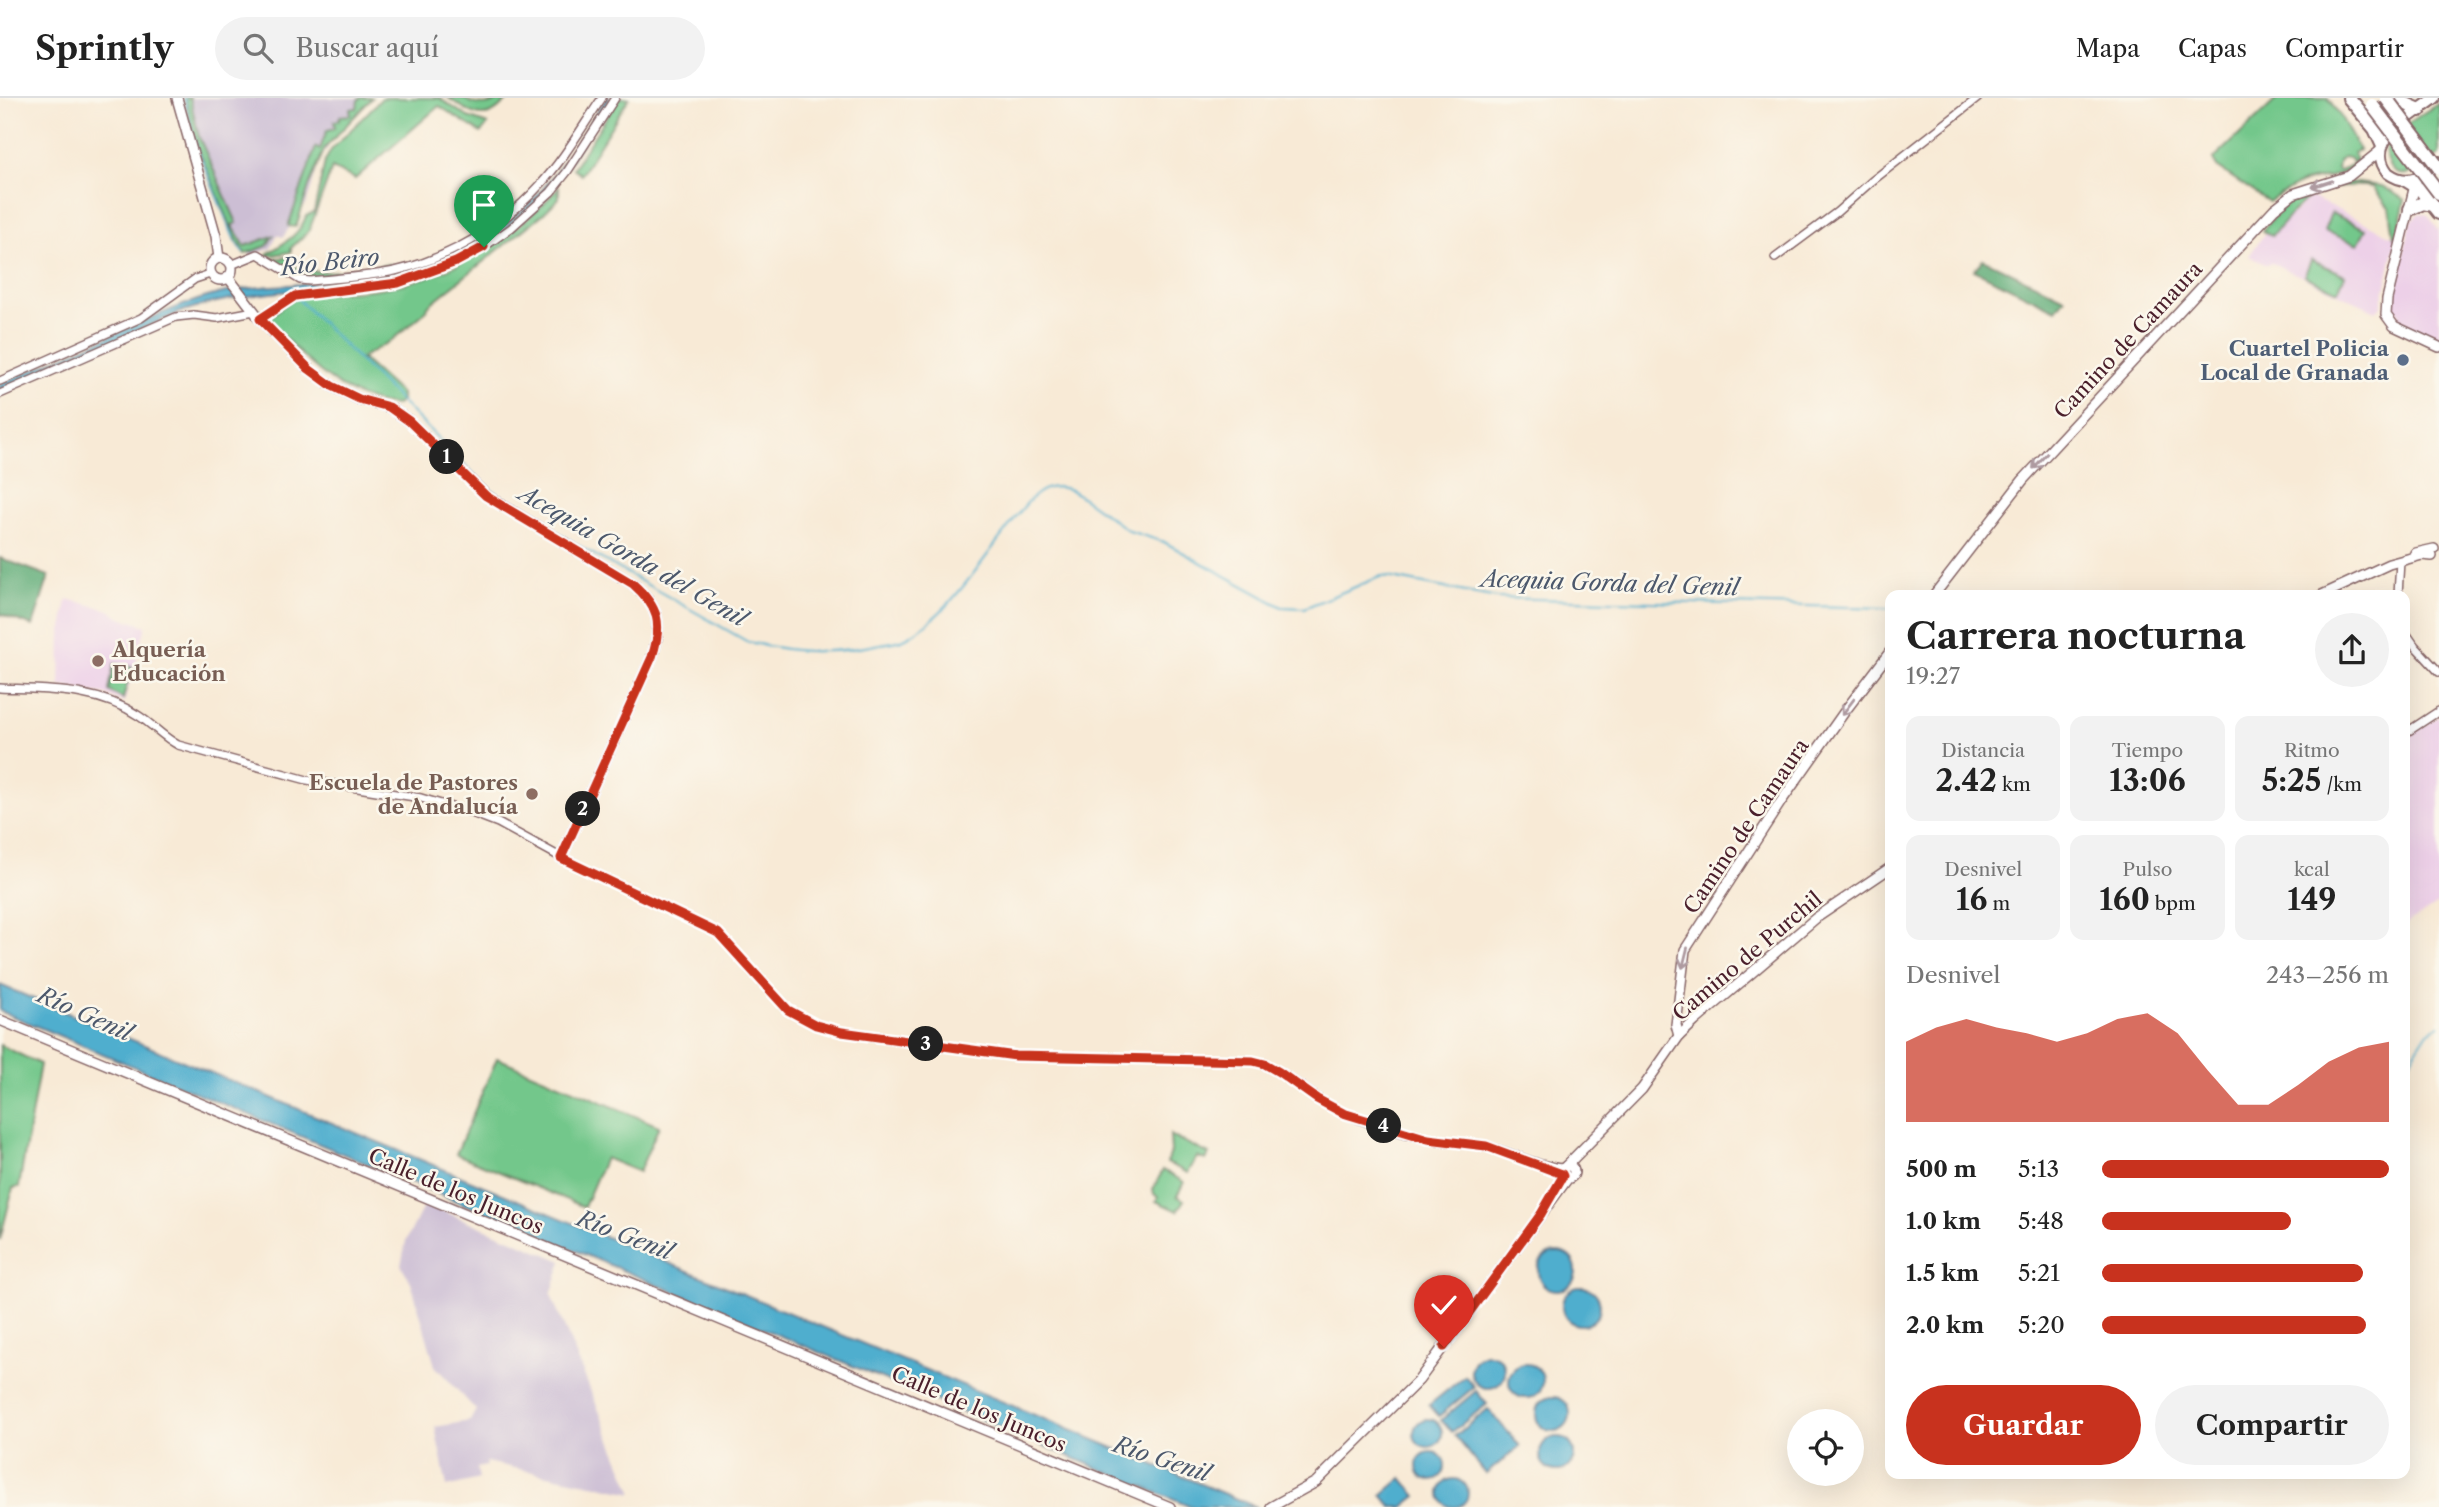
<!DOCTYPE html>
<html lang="es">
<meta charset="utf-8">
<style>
body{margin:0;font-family:"Libre Caslon Text",serif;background:#f2f2f2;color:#222;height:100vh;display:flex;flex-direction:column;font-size:26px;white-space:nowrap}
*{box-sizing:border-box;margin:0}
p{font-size:23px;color:#767676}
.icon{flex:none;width:38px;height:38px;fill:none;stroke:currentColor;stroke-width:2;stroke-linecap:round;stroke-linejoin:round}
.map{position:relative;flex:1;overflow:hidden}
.details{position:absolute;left:1885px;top:492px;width:525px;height:889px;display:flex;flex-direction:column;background:#fff;border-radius:14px;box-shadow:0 7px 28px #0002}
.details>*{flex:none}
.tools{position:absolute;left:1787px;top:1311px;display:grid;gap:14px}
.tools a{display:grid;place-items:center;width:77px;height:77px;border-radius:50%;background:#fff;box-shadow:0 7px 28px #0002;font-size:35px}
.pin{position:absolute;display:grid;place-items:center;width:60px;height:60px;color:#fff;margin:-72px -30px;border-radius:50% 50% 50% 0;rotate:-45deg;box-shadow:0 0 7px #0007}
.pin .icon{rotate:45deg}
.km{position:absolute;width:35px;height:35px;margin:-18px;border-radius:50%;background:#222;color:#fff;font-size:19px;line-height:35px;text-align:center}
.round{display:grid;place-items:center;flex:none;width:74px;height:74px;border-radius:37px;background:#f2f2f2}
.summary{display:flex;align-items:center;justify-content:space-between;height:119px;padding:0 21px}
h1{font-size:38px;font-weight:700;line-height:52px}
.stats{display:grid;grid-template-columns:repeat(3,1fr);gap:10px;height:119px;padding:7px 21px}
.stats div{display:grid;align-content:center;border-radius:14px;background:#f2f2f2;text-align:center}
.stats b{font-size:30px;font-weight:700}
.stats small{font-size:19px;font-weight:400}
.stats p{font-size:19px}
.chart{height:196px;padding:14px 21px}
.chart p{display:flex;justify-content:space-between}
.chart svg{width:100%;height:126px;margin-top:7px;fill:#c8321e;opacity:.7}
.cta{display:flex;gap:14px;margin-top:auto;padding:14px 21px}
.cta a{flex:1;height:80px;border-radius:42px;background:#c8321e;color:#fff;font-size:28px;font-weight:700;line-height:80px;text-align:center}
.cta a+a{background:#f2f2f2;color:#222}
ul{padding:0 21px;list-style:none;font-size:23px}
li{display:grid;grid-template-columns:112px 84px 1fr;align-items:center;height:52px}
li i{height:18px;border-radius:9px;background:#c8321e}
header{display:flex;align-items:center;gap:42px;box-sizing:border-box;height:98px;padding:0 35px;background:#fff;border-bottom:2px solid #e0e0e0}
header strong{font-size:33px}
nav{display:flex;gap:38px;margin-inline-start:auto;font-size:24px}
.search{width:490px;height:63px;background:#f2f2f2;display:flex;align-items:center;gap:18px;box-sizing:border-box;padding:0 24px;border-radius:38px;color:#767676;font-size:26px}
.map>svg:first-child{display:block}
.built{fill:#edd0e8}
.industrial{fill:#ccbed4}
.green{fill:#73c78b;stroke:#5e735b;stroke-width:2}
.forest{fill:#5eac77;stroke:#546651;stroke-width:2}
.water{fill:#50aece;stroke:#4d667c;stroke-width:2}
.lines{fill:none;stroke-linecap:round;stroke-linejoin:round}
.stream{stroke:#50aece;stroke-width:2}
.minor-casing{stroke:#876667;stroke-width:10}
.tertiary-casing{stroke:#876667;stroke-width:12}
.primary-casing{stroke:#876667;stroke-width:14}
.motorway-casing{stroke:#876667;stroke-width:16}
.minor{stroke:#fff;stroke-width:7}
.tertiary{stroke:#fff;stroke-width:9}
.primary{stroke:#fff;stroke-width:10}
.motorway{stroke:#fff;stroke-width:12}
.motorway-bridge-casing{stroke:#876667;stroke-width:16;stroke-linecap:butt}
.motorway-bridge{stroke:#fff;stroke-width:12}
.oneway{stroke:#ae9aa0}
.route-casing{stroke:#fff;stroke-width:14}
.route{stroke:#c8321e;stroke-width:9}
.service-dot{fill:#5c6f8a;stroke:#fbf7ec;stroke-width:2.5}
.education-dot{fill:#8d6e63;stroke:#fbf7ec;stroke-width:2.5}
.labels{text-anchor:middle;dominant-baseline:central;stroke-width:5;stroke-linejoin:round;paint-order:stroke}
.street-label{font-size:21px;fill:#4a1f2b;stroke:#fbf7ec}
.service-label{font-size:21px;font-weight:bold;fill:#4e5e75;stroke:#fbf7ec;text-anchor:end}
.education-label{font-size:21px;font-weight:bold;fill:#785e54;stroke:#fbf7ec;text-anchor:start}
.water-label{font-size:23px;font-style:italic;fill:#4c586c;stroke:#fbf7ec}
</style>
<header>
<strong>Sprintly</strong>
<div class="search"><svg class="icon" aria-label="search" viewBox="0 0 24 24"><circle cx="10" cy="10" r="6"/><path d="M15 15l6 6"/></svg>Buscar aquí</div>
<nav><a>Mapa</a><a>Capas</a><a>Compartir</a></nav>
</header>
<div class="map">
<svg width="2439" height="1409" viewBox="0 0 2439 1409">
<rect width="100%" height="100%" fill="#fbf7ec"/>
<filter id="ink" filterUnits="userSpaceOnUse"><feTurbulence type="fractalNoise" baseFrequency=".0143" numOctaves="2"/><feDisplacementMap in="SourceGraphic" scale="14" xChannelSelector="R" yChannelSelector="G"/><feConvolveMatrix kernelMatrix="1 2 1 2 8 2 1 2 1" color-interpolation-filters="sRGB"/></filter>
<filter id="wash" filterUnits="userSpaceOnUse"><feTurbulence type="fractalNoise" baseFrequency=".00686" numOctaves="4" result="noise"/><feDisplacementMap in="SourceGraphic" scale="28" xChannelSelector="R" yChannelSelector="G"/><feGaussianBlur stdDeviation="1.57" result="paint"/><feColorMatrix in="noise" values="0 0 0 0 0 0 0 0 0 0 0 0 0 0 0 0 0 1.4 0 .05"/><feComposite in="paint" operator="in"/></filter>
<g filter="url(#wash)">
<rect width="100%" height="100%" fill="#f8ead6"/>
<g class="built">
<polygon points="2313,100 2397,140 2381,208 2376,213 2272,165 2267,167 2249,158 2265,135 2272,137 2308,101"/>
<polygon points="2420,115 2428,117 2439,132 2439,243 2400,226 2399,214 2391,207 2412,121"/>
<polygon points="67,501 110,512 118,519 146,528 124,605 107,597 60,588 61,538"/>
<polygon points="2439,618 2439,805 2405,827 2404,641"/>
</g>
<g class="industrial">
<polygon points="188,0 373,0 331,44 320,62 306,106 283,139 277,137 271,150 251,158 235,136 211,77"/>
<polygon points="424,1107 429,1107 562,1163 551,1197 633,1395 486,1364 486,1368 477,1370 479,1381 447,1389 435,1329 470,1323 476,1312 435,1268 411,1184 401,1167 406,1143"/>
</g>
<g class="green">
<polygon points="185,0 190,0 199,39 237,125 232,127 245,148 273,138 267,148 245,156 237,143 197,48"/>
<polygon points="361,0 372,0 325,50 310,85 297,126 295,129 288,128 316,49 320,51 327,32 335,30 334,23 339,22 340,18 351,17 350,11 357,10 358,2"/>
<path d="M 382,0 L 439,0 L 468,19 L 488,26 L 481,35 L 439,8 L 355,81 L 332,70 L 309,133 L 291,150 L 291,154 L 267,158 L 267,156 C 284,145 299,138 306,118 L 314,114 L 325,63 L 331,52 Z"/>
<path d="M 448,0 L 464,0 C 474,9 492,9 502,0 L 509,0 C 486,28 474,17 448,0 Z"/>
<polygon points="619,0 629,0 581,77 573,70"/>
<path d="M 2278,0 L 2328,0 L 2341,19 L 2359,52 L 2353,55 L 2356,62 L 2352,64 L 2349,60 L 2343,59 L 2338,63 L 2337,72 L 2340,73 L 2361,62 L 2362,63 C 2345,80 2326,78 2304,84 C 2297,87 2275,99 2269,104 L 2217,69 L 2213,62 Z"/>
<path d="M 2439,5 L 2439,56 C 2429,63 2419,74 2407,76 C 2388,80 2380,54 2390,41 C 2398,30 2427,13 2439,5 Z"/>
<path d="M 2349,84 L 2382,88 L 2405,102 L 2397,140 L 2394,139 L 2390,111 L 2373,89 C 2356,86 2328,87 2312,97 C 2299,105 2284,125 2272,137 L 2262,133 C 2288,97 2307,94 2349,84 Z"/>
<path d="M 559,89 L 559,100 L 543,116 L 429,207 L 424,215 L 392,242 L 361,260 L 401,296 L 401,303 L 397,307 C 340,303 304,259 267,222 C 275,215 286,203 296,200 C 318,192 353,195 376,191 C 447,182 513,142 559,89 Z"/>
<polygon points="2331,115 2366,131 2358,146 2324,133"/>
<path d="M 289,159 L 291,168 C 323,180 358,170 391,166 L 393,171 L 304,180 L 294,176 L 272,161 Z"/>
<polygon points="2311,162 2345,177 2338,193 2304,178"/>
<polygon points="114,566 132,569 123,601 109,593"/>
<polygon points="0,947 40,966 19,1089 13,1090 0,1142"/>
<polygon points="497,960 659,1028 639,1074 605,1060 584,1109 456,1056"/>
<polygon points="1170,1037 1209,1056 1206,1062 1197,1059 1188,1075 1167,1065 1171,1054"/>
<polygon points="1163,1072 1184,1084 1177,1098 1184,1102 1177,1113 1156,1103 1158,1099 1154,1096 1153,1091"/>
</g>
<g class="forest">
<polygon points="1983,161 2065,200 2056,212 1974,172"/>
<polygon points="0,460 49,478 33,528 0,516"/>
</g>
<g class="water">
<path d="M 606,0 L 611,0 C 596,24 581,48 565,71 C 518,136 442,178 363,186 C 301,193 239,194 180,214 L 0,292 L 0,286 C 39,269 78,252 117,235 C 151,220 185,204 222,195 C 268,185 317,188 365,181 C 431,172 496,143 542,92 C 566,64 585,31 606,0 Z"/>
<polygon points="0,887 1256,1409 1191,1409 0,913"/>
<circle cx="1557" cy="1173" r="19"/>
<circle cx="1581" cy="1208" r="19"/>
<circle cx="1488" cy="1273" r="17"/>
<circle cx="1526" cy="1283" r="17"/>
<polygon points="1465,1278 1474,1289 1439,1318 1429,1307"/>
<polygon points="1476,1293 1487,1306 1452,1334 1441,1322"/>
<circle cx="1553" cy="1316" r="17"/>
<polygon points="1488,1311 1520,1348 1486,1376 1455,1338"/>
<circle cx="1428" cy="1335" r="14"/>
<circle cx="1557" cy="1356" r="17"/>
<circle cx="1431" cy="1368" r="14"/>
<polygon points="1402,1380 1417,1398 1403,1409 1392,1409 1382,1397"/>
<circle cx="1454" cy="1395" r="14"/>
</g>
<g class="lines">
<g class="stream">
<polyline points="184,0 196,48 235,143 243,155"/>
<path d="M 298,201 L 487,389 L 579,448 L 748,544 C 797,555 831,557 880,546 C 889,545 898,544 906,540 C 947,518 978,468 1007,431 C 1016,419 1026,403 1038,395 C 1050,387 1061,388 1073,393 L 1129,433 L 1164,444 L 1282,509 L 1304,510 L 1382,478 L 1497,500 L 1890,510"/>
<polyline points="2404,971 2428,934 2439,927"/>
</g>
</g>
</g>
<g filter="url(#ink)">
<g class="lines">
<defs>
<g id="minor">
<polyline points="1775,160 1837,114 1872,83 1978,0"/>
<path d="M 231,167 L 258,156 L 300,182 L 310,183 C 338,180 367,179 395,173 C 450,160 502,129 540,87 C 564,61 582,29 602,0"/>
<polyline points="260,221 295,198 398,185 456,164 484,149 511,130 551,94 567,74 615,0"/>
<polyline points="0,283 141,220 195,181 210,176"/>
<polyline points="0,296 176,219 194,217 217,220 254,213"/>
<polyline points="2398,497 2400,463"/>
<polyline points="2404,532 2415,548 2439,574"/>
<path d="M 0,590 C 48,592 97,590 139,618 C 153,627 163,639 178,647 L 307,682 L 421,700 L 472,715 L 498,725 L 564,761 L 718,835 L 788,912 L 816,927 L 843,934 L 1016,958 L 1253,963 C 1286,971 1310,999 1341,1014 C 1365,1025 1401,1035 1427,1041 C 1447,1045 1467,1044 1486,1048 C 1512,1054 1536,1068 1563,1070"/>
<polyline points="2404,636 2439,613"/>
</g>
<g id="tertiary">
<polyline points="177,0 216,138 219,160"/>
<polyline points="2416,83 2387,201 2386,217 2394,228 2439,249"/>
<circle cx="221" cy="171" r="11"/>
<path d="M 228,179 L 260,221 L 309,271 L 332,288 L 359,301 L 389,309 L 409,323 L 487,398 L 633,486 C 659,508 663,527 652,559 L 561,760"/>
<polyline points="2416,455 2434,451"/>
<polyline points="1934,497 2023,382 2274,111 2293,96 2349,78 2380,53"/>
<polyline points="2322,497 2389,466 2422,457 2432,458"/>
<polyline points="0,922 1170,1409"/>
<polyline points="1679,938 1676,927 1685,852 1780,705 1845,613 1890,554"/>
<circle cx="1568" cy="1074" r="6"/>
<polyline points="1566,1068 1642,991 1679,938 1695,923 1816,820 1890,770"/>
<polyline points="1271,1409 1316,1384 1419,1282 1568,1080"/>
</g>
<path id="primary" d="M 2435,0 C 2413,18 2362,42 2388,75 C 2409,90 2422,78 2439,64"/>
<g id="motorway">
<polyline points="2349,0 2375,31 2382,46"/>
<polyline points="2400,0 2404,5 2420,12"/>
<polyline points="2407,83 2420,91 2439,115"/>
<polyline points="2410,111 2423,105 2433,107"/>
</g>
</defs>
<use href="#minor" class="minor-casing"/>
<use href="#tertiary" class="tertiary-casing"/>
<use href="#primary" class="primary-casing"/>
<use href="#motorway" class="motorway-casing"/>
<use href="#minor" class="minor"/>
<use href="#tertiary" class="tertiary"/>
<use href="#primary" class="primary"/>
<use href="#motorway" class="motorway"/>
<defs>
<g id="motorway-bridge">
<polyline points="2386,0 2439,70"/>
<polyline points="2372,7 2439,95"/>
</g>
</defs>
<use href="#motorway-bridge" class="motorway-bridge-casing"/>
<use href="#motorway-bridge" class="motorway-bridge"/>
</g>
<defs><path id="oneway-shaft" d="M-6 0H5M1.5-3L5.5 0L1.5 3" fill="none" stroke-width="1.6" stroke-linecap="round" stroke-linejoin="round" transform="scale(1.75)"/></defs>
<g class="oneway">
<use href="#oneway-shaft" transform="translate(2322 86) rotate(162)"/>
<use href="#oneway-shaft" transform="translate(2040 363) rotate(132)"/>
<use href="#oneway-shaft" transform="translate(1848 609) rotate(127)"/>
<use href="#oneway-shaft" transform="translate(1685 860) rotate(104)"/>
</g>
</g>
<g class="lines" filter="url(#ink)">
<defs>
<path id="route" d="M 484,149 L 456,164 L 398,185 L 295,198 L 260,221 L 309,271 L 332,288 L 359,301 L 389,309 L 409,323 L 486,398 L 633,486 C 659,509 663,526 652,559 L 561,760 L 718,835 L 788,912 L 816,927 L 842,934 L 1016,958 L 1253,963 L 1265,966 L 1279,974 L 1317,1001 L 1343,1015 L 1428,1041 L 1486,1048 L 1562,1076 L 1563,1078 L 1541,1116 L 1444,1249"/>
</defs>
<use href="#route" class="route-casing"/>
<use href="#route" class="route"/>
</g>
<circle class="service-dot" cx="2403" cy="262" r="7"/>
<g class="education-dot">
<circle cx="98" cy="563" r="7"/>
<circle cx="532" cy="696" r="7"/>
</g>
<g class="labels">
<g class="street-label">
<text transform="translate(2128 242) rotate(-47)">Camino de Camaura</text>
<text transform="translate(1746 728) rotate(-56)">Camino de Camaura</text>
<text transform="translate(1747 858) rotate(-40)">Camino de Purchil</text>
<text transform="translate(456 1093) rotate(23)">Calle de los Juncos</text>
<text transform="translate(979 1311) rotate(23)">Calle de los Juncos</text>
</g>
<g class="service-label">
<text x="2389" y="250">Cuartel Policia<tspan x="2389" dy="24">Local de Granada</tspan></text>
</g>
<g class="education-label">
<text x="112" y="551">Alquería<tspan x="112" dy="24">Educación</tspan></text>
<text x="518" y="684" text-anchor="end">Escuela de Pastores<tspan x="518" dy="24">de Andalucía</tspan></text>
</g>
<g class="water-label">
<text transform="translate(330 164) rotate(-6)">Río Beiro</text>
<text transform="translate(633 458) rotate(30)">Acequia Gorda del Genil</text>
<text transform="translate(1610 485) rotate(2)">Acequia Gorda del Genil</text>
<text transform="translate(85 916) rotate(24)">Río Genil</text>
<text transform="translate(625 1137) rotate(21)">Río Genil</text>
<text transform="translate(1162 1361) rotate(18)">Río Genil</text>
</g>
</g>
</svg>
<div class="tools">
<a><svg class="icon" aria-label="locate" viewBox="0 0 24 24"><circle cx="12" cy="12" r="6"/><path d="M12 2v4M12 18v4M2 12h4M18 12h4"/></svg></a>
</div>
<div class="pin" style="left:484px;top:149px;background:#1e9e55"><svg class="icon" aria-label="arrive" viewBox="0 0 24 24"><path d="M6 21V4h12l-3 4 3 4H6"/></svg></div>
<div class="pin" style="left:1444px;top:1249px;background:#d93025"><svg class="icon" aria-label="check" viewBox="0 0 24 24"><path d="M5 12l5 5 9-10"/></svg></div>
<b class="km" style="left:447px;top:359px">1</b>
<b class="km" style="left:583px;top:711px">2</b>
<b class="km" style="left:926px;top:946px">3</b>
<b class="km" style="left:1384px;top:1028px">4</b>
<section class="details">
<div class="summary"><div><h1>Carrera nocturna</h1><p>19:27</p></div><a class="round"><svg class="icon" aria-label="share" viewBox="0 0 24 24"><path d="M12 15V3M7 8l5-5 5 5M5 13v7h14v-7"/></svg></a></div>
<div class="stats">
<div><p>Distancia</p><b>2.42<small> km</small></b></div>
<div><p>Tiempo</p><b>13:06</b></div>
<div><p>Ritmo</p><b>5:25<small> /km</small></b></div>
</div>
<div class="stats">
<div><p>Desnivel</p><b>16<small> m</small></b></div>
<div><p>Pulso</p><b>160<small> bpm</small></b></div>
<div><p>kcal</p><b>149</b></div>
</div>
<div class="chart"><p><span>Desnivel</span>243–256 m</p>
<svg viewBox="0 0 160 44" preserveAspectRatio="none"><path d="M0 44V16L10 11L20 8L30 11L40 13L50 16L60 13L70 8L80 6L90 13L100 26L110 38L120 38L130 31L140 23L150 18L160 16V44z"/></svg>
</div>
<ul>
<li><b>500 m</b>5:13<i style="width:100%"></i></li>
<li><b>1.0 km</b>5:48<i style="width:66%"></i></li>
<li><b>1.5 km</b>5:21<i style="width:91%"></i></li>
<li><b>2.0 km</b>5:20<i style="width:92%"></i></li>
</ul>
<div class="cta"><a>Guardar</a><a>Compartir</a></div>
</section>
</div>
